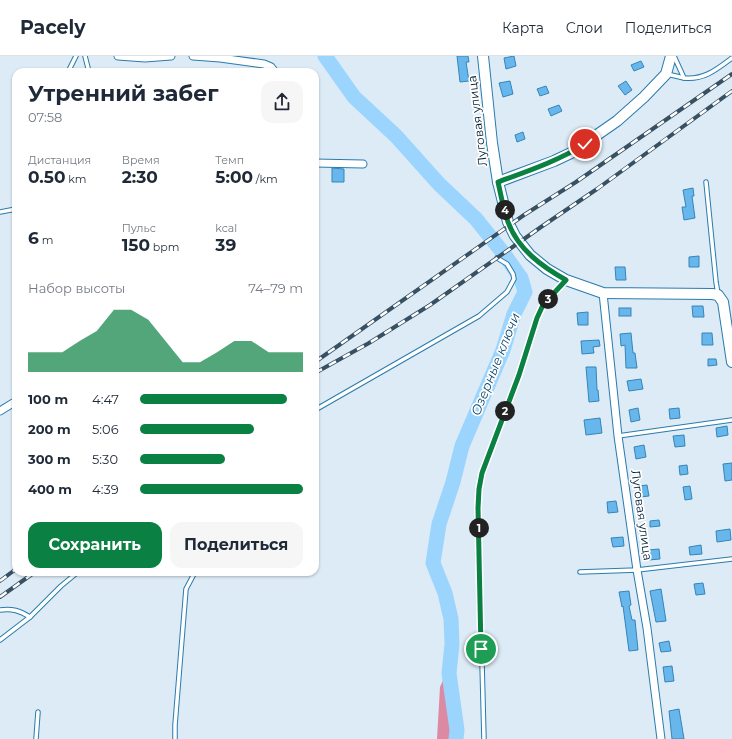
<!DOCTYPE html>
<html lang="ru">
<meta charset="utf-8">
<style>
body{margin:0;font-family:Montserrat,sans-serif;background:#f6f6f7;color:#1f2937;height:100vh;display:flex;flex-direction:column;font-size:15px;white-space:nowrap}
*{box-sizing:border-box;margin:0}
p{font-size:13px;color:#747a83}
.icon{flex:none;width:22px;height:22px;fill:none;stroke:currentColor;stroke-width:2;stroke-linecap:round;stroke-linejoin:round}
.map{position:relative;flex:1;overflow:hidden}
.side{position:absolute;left:12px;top:12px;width:307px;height:508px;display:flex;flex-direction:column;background:#fff;border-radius:12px;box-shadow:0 1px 3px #0004}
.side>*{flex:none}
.pin{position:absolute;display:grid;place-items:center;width:34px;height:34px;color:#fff;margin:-17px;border:2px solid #fff;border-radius:50%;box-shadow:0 1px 4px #0007}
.km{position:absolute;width:20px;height:20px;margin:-10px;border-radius:50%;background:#222;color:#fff;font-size:11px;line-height:20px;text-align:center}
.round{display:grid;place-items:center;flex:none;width:42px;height:42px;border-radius:12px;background:#f6f6f7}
.overview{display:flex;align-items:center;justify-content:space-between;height:68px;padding:0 16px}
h1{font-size:22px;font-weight:700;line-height:30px}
.stats{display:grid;grid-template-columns:repeat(3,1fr);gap:6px;height:68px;padding:4px 16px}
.stats div{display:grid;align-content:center}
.stats b{font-size:17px;font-weight:700}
.stats small{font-size:11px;font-weight:400}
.stats p{font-size:11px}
.chart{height:112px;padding:8px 16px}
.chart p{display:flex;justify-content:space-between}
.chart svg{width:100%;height:72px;margin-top:4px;fill:#0b8043;opacity:.7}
.button{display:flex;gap:8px;margin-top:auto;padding:8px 16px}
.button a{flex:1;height:46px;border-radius:12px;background:#0b8043;color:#fff;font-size:16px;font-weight:700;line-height:46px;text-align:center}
.button a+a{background:#f6f6f7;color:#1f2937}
ul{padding:0 16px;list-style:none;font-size:13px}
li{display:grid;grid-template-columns:64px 48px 1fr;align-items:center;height:30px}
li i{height:10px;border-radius:5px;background:#0b8043}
header{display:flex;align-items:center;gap:24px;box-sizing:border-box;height:56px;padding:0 20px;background:#fff;border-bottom:1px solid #e0e1e3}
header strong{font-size:19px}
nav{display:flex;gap:22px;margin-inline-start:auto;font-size:14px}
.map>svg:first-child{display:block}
.forest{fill:#dc8aa3}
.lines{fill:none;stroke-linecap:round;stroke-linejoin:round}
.river{stroke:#9bd5fe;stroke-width:15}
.building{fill:#68b7ec;stroke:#3585b8}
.service-casing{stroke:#297bad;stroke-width:5.5}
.minor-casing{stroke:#297bad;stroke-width:9}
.secondary-casing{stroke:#297bad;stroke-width:12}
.service{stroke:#fff;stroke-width:3.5}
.minor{stroke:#fff;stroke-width:7}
.secondary{stroke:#fff;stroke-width:10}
.rail-casing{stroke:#375062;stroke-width:4}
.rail{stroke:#fff;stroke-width:2.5;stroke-dasharray:8;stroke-linecap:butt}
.route-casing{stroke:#fff;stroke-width:8}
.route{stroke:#0b8043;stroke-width:5}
.labels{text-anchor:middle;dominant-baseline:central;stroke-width:3.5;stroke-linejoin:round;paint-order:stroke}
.street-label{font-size:12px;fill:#001d31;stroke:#fff}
.water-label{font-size:13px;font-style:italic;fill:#0f496b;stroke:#fff}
</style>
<header>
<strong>Pacely</strong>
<nav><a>Карта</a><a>Слои</a><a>Поделиться</a></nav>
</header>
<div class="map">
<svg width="732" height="683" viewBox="0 0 732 683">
<rect width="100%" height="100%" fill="#ddebf6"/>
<polygon class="forest" points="451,619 455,624 462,683 437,683 440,631 445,620"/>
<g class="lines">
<polyline class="river" points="325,0 354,41 396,80 439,128 476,163 504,198 521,222 525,236 514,258 503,294 462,390 453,426 439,468 433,507 445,537 451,563 452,588 449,617 457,674 456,683"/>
</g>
<g class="building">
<polygon points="457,0 468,0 469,6 466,6 469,25 460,26"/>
<polygon points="514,0 516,10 506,13 504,2"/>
<polygon points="641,5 644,11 634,15 631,9"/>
<polygon points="510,25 513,38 503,41 499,27"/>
<polygon points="626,25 632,34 625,39 618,30"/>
<polygon points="546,30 549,37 540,40 537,33"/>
<polygon points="559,49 562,55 551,60 548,53"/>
<polygon points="523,76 525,83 517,86 515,79"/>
<polygon points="332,112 344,113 344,126 332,126"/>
<polygon points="693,132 694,140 692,140 695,162 684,164 682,151 686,151 683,134"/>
<polygon points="699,200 699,211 689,211 689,201"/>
<polygon points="615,211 625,211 626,224 616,224"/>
<polygon points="692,250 703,250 704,261 693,261"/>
<rect x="619" y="252" width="12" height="8"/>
<polygon points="588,256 588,269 578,269 577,257"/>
<polygon points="631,277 633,297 635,297 637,312 626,312 625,289 621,290 620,278"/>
<polygon points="702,277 712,277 713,289 702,289"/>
<polygon points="599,284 600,290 593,291 594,297 582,298 581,285"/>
<polygon points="708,303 716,303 717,309 708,310"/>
<polygon points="586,311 596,311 597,334 598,334 599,345 589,346"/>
<polygon points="641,323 643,333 629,335 627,325"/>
<polygon points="638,352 640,364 631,366 629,354"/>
<polygon points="679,352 680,362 670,363 669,353"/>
<polygon points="600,362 602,377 586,379 584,364"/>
<polygon points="727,370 728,379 717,381 716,372"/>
<polygon points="684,379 685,390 675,391 673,380"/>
<polygon points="644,389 646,401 636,403 634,391"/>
<polygon points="732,407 732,424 725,425 723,408"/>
<polygon points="687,409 688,418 680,419 679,410"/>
<polygon points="647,429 649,440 640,441 638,430"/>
<polygon points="690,430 692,443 685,444 683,431"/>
<polygon points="616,445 618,456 608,457 607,446"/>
<polygon points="659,464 660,470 650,471 650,465"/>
<polygon points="730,473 731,484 717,486 716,475"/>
<polygon points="623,481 624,490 613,491 611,482"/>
<polygon points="701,489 702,498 690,499 689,491"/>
<polygon points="659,493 660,503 649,504 648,494"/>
<polygon points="703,527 705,538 696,539 694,528"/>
<polygon points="661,533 666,565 656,566 650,535"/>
<polygon points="629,535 631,549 629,550 632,564 635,564 638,594 629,595 623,550 622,551 619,536"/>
<polygon points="669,585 671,595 661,596 659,587"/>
<polygon points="672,610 674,625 665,626 663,611"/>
<polygon points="679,653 684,683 672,683 669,655"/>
</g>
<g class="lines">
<defs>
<g id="service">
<polyline points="85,0 89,16"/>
<path d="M 674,0 L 684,22 C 704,24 716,14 732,2"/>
<polyline points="68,16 76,0"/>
<polyline points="667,18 684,22"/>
<polyline points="706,126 716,226 718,238"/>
<polyline points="0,156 16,153"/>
<polyline points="315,354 479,260 507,236 514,223 513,218 507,208 497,202"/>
<polyline points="618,380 732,364"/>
<polyline points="580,516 637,514 732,503"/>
<path d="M 0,554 C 12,552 20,555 30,561"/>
<polyline points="0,584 30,561 61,530 78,516"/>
<polyline points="36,683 38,656"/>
<polyline points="175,683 175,669 186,533 194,518 197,516"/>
<polyline points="484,683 478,452 479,433 482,417 519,319 537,262 543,249 564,225"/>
</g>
<g id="minor">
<polyline points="118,0 145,2 171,0"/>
<polyline points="193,0 220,2 264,8 271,11 275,16"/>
<polyline points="315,107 363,108"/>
<polyline points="603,237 618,380 637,514 647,572 661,683"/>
<polyline points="0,355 13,347"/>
</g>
<g id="secondary">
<polyline points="483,0 492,87 498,126 508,166 515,180 530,199 547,213 566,224 603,237 712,238 718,239 723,246 732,306"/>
<polyline points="498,126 554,105 571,97 617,65 644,41 666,18 671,0"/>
</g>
</defs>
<use href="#service" class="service-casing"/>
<use href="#minor" class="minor-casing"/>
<use href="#secondary" class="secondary-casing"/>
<use href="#service" class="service"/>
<use href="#minor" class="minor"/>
<use href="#secondary" class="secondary"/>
<defs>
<g id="rail">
<polyline points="315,306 524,159 576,126 732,18"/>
<polyline points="315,317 369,287 430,249 541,171 597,133 732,35"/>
<polyline points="0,525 16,513"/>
<polyline points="0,541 35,516"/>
</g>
</defs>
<use href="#rail" class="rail-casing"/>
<use href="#rail" class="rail"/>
</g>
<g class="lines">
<defs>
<path id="route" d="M 481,593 L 478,452 L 479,433 L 482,417 L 519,319 L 537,262 L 543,249 L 566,224 C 541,210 518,193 508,166 C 503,153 501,139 498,126 C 528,115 558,105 585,88"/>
</defs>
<use href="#route" class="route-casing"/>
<use href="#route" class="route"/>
</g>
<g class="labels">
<g class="street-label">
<text transform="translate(477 65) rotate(-97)">Луговая улица</text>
<text transform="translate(642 459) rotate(82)">Луговая улица</text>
</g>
<g class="water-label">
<text transform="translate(495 308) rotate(-68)">Озерные ключи</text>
</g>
</g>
</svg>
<div class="pin" style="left:481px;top:593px;background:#1e9e55"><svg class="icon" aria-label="arrive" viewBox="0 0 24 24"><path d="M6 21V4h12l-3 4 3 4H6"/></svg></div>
<div class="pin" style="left:585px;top:88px;background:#d93025"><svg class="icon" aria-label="check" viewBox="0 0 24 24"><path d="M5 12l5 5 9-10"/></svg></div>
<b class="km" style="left:479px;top:472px">1</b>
<b class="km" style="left:505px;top:355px">2</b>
<b class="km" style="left:548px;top:243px">3</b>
<b class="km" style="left:505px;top:154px">4</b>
<section class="side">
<div class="overview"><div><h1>Утренний забег</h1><p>07:58</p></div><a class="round"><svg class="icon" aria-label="share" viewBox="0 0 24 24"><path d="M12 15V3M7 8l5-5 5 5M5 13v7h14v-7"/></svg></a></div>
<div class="stats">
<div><p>Дистанция</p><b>0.50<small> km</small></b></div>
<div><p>Время</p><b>2:30</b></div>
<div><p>Темп</p><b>5:00<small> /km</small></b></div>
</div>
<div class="stats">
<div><b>6<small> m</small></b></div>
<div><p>Пульс</p><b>150<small> bpm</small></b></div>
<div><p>kcal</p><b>39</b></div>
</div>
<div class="chart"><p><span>Набор высоты</span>74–79 m</p>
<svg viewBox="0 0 160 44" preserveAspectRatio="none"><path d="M0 44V32L10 32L20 32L30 25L40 19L50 6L60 6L70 12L80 25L90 38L100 38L110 32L120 25L130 25L140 32L150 32L160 32V44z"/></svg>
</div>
<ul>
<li><b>100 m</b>4:47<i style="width:90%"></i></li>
<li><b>200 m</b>5:06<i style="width:70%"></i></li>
<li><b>300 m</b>5:30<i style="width:52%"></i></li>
<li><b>400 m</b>4:39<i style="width:100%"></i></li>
</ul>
<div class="button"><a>Сохранить</a><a>Поделиться</a></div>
</section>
</div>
